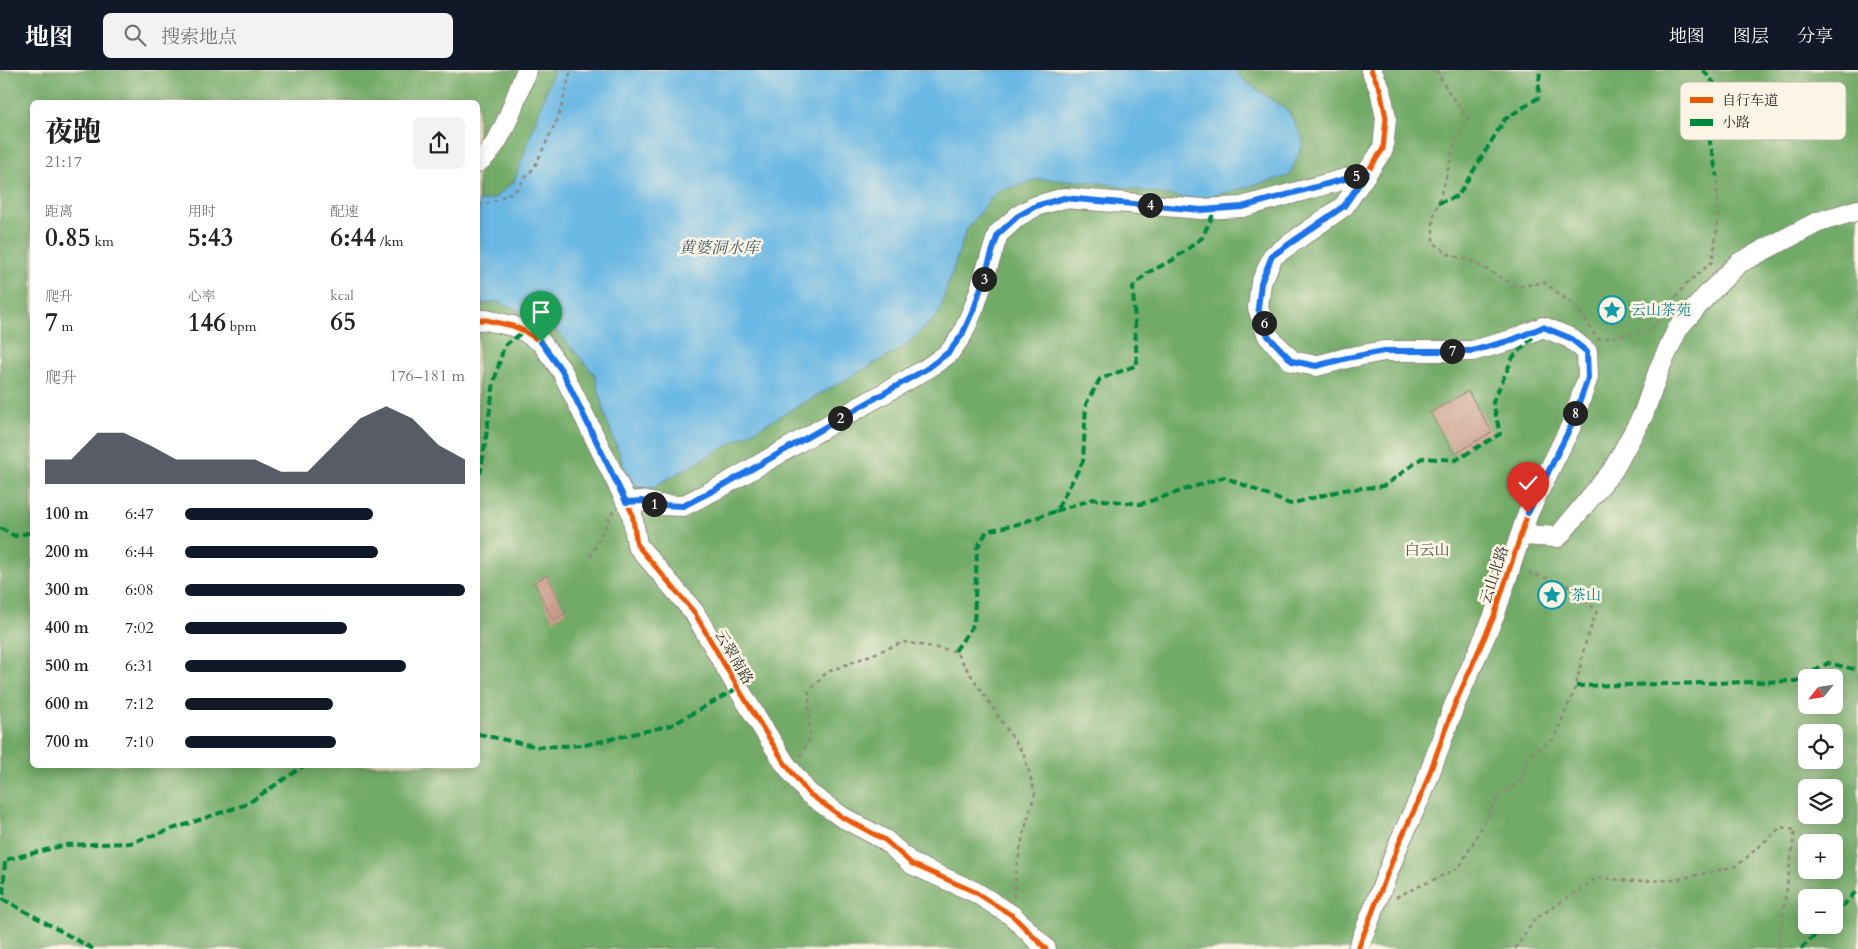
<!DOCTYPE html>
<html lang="zh">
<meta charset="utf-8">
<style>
body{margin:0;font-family:Cardo,"Noto Serif SC",serif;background:#f2f2f2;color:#222;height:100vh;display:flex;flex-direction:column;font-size:19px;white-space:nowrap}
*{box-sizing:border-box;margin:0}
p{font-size:16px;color:#767676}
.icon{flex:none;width:28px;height:28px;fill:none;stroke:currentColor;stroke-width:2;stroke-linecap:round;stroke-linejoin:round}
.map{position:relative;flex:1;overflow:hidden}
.drawer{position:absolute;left:30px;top:30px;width:450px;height:668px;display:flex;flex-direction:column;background:#fff;border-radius:8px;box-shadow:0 2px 12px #0003}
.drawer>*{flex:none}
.needle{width:32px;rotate:240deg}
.buttons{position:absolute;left:1798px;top:599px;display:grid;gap:10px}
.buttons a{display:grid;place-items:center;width:45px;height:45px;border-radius:8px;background:#fff;box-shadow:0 2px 12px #0003;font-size:25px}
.pin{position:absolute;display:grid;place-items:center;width:42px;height:42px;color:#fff;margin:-51px -21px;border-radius:50% 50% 50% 0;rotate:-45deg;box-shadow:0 0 5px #0007}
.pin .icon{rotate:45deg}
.km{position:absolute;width:25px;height:25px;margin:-12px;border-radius:50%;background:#222;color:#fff;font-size:14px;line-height:25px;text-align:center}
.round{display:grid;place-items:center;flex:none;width:52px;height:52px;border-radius:8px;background:#f2f2f2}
.overview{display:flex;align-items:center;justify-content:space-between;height:85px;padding:0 15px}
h1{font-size:28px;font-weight:800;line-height:38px}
.stats{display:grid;grid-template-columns:repeat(3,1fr);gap:8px;height:85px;padding:5px 15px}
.stats div{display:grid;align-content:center}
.stats b{font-size:25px;font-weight:800}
.stats small{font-size:14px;font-weight:400}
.stats p{font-size:14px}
.chart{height:140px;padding:10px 15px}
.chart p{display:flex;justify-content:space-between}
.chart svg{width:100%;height:90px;margin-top:5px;fill:#111827;opacity:.7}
ul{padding:0 15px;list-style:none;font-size:16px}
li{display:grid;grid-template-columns:80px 60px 1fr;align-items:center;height:38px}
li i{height:12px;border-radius:6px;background:#111827}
header{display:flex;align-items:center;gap:30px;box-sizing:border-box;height:70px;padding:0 25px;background:#111827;color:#fff}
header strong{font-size:24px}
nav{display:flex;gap:28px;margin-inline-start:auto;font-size:18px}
.search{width:350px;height:45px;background:#f2f2f2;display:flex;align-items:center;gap:12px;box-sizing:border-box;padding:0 18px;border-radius:8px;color:#767676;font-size:19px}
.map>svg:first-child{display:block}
.forest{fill:#72aa68;stroke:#4e6a4a;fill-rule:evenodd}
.water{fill:#6ab8e4;stroke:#4a7288}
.building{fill:#c99b8b}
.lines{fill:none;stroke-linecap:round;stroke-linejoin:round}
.minor-casing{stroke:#8e887a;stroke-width:22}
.path{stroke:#8e887a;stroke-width:2.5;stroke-dasharray:4 4;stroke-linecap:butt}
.minor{stroke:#fff;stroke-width:20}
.quiet{stroke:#00873e;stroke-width:4;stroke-dasharray:8 4;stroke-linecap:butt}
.cycleway-casing{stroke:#fcf5e5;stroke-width:8}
.cycleway{stroke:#e8590c;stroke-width:5}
.route-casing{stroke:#fff;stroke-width:10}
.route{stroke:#1a73e8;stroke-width:6}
.labels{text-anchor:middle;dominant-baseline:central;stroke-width:5;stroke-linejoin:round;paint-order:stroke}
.culture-label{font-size:15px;fill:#0d838f;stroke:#fcf5e5;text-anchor:start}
.park-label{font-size:15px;fill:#495942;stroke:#fcf5e5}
.street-label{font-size:15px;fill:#2b2b2b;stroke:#fcf5e5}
.water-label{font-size:16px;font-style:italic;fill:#415c6c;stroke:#fcf5e5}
.key{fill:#fcf5e5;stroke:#bdb8ad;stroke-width:1}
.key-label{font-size:14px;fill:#2b2b2b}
</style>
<header>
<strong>地图</strong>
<div class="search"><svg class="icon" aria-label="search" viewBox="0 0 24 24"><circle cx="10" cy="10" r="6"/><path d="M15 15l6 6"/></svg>搜索地点</div>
<nav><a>地图</a><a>图层</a><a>分享</a></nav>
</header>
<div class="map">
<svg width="1858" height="879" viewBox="0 0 1858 879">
<rect width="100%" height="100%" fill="#fcf5e5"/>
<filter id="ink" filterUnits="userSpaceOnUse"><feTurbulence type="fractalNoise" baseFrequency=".02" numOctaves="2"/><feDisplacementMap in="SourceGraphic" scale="10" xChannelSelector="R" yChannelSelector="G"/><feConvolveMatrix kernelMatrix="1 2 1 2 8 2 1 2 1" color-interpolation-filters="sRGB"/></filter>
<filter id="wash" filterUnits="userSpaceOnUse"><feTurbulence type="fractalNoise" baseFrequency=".0096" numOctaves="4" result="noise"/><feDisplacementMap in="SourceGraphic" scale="20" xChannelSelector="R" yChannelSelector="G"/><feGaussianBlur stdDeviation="1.12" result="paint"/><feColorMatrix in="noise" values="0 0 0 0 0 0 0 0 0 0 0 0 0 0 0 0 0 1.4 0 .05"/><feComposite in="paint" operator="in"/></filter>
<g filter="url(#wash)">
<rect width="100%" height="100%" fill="#f2e6c9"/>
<path class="forest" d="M 0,0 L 554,0 L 514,112 L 493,129 L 478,132 L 478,32 L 32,32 L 32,695 L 478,695 L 478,236 L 496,231 L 550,253 L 595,305 L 605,346 L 628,407 L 644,422 L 904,277 L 938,245 L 966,160 L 996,122 L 1039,109 L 1094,111 L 1304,72 L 1289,42 L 1245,11 L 1235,0 L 1858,0 L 1858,879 L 0,879 ZM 1806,608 L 1834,608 L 1834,635 L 1806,635 ZM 1806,662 L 1834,662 L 1834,690 L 1806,690 ZM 1806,718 L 1834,718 L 1834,745 L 1806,745 ZM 1806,772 L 1834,772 L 1834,800 L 1806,800 ZM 1806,828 L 1834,828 L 1834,855 L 1806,855 Z"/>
<polygon class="water" points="554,0 1235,0 1245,11 1289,42 1304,72 1289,106 1197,130 1094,112 1039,109 996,122 966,160 938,245 904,277 644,422 628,407 605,346 595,305 550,253 496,231 478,236 478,132 493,129 514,112"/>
<g id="blocks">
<g class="building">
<polygon points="1468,321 1492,362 1454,384 1430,343"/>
<polygon points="547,505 566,543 553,550 534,512"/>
</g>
</g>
</g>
<g filter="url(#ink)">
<use href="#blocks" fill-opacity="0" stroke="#8e887a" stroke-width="1"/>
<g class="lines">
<defs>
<g id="minor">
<path d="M 478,92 C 504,74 514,28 527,0"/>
<polyline points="478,250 486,250 513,256 524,261 541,272 562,301 632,443 637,475 694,542 738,618 784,692 808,723 842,747 885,770 912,794 975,822 1013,846 1046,879"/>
<polyline points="626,432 642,431 660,435 683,436 724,415 928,298 949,283 962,265 975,235 998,164 1018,146 1036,136 1064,128 1202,139 1242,137 1367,103"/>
<polyline points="1521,465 1558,467 1613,400 1643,345 1660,297 1678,258 1707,225 1739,193 1818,152 1858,140"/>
<polyline points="1358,879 1400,771 1423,721 1454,636 1494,546 1528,443 1571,356 1588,307 1587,282 1570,268 1543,257 1512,270 1472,281 1384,281 1347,288 1316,296 1292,291 1268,266 1258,238 1261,213 1273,186 1344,136 1383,79 1386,48 1380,19 1371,0"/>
</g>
</defs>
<use href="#minor" class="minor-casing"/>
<g class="path">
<polyline points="1436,0 1448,21 1469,50 1455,71 1444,115 1433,148 1433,172 1448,184 1471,191 1518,217 1544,212 1579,239 1596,267"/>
<polyline points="478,135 493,132 516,120 535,96 559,46 571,0"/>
<polyline points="478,228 482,226 481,233"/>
<polyline points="1597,269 1651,261 1685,215 1712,192 1718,153 1717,106"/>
<polyline points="590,487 613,441"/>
<polyline points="800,686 810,669 809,621 827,602 904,572 955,581 1024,685 1035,723 1023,766 1016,800 1014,827"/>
<polyline points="1396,827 1459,798 1500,724 1521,711 1527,686 1554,669 1576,616 1585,574 1597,541 1566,514 1526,502"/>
<polyline points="1515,879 1535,849 1597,808 1634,811 1675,810 1737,796 1781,757 1795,760 1778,879"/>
</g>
<use href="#minor" class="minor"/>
<g class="quiet">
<polyline points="1703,0 1714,13 1707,58 1717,106"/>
<polyline points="1438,133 1458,126 1505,49 1538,28 1540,0"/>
<polyline points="478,404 481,401 494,312 504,276 524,261"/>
<polyline points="1056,441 1094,429 1141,434 1224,407 1290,434 1343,420 1384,416 1422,388 1456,390 1500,364 1493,332 1513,287 1536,264"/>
<polyline points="0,458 15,466 32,462"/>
<polyline points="955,581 974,554 977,478 987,461 1018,454 1056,441 1083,391 1086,334 1100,309 1137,295 1133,217 1147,203 1173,190 1202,168 1216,138"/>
<polyline points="1576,616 1797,611 1828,593 1858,600"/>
<polyline points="478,664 539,677 585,675 672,655 738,618"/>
<polyline points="1834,846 1858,819"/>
<polyline points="93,879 3,829 5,790 66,775 130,773 247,734 305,695"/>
<polyline points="1801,879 1825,855"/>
</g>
<defs>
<g id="cycleway">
<polyline points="478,250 486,250 513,256 524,261 541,272 562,301 632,443 637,475 694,542 738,618 784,692 808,723 842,747 885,770 912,794 975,822 1013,846 1046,879"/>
<polyline points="1358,879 1400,771 1423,721 1454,636 1494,546 1528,443 1571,356 1588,307 1587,282 1570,268 1543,257 1512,270 1472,281 1384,281 1347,288 1316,296 1292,291 1268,266 1258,238 1261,213 1273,186 1344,136 1383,79 1386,48 1380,19 1371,0"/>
</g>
</defs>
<use href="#cycleway" class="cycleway-casing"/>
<use href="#cycleway" class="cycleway"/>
</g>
</g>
<g class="lines" filter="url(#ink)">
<defs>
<polyline id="route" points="541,272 562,301 626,432 642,431 660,435 683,436 724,415 928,298 949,282 962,265 975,236 998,164 1018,146 1036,136 1064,128 1202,140 1242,137 1367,103 1344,136 1272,186 1261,213 1258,238 1268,266 1292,291 1316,296 1347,288 1384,281 1472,281 1512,270 1543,257 1570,268 1587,282 1588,308 1571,356 1528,443"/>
</defs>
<use href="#route" class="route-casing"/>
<use href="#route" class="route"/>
</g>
<defs>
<symbol id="sight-ring" viewBox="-11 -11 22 22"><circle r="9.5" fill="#fcf5e5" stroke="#0f9aa8" stroke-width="1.5"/><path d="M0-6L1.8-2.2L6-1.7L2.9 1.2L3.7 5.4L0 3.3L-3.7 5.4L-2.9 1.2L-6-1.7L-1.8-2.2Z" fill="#0f9aa8"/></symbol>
</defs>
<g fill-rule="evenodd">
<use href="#sight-ring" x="1596" y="224" width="32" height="32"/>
<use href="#sight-ring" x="1536" y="509" width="32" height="32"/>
</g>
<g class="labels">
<g class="culture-label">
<text x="1631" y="240">云山茶苑</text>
<text x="1571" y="525">茶山</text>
</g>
<g class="park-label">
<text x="1427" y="480">白云山</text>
</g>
<g class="street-label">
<text transform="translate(1494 505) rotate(-72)">云山北路</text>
<text transform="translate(734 587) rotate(60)">云翠南路</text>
</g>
<g class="water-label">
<text x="719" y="178">黄婆洞水库</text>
</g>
</g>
<rect x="1680" y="12" width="166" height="58" rx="8" class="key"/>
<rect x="1690" y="27" width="23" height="6" fill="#e8590c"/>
<rect x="1690" y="49" width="23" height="7" fill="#00873e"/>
<g class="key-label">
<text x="1722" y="35">自行车道</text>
<text x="1722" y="57">小路</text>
</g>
</svg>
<div class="buttons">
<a><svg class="needle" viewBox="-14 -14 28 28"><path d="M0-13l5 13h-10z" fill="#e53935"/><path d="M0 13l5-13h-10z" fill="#767676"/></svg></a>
<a><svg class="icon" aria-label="locate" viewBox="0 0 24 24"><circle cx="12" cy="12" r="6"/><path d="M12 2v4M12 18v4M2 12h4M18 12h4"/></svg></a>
<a><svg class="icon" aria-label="layers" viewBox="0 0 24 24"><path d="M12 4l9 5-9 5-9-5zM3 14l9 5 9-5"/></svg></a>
<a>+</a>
<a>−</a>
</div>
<div class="pin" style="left:541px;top:272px;background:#1e9e55"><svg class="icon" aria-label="arrive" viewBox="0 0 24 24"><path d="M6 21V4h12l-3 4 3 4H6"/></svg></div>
<div class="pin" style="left:1528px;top:443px;background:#d93025"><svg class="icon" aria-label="check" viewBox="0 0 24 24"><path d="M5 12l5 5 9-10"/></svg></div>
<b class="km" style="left:654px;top:434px">1</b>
<b class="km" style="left:840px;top:348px">2</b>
<b class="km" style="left:984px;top:209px">3</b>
<b class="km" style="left:1150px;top:135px">4</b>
<b class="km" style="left:1356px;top:106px">5</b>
<b class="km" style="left:1264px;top:253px">6</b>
<b class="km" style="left:1452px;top:281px">7</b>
<b class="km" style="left:1575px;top:343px">8</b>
<section class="drawer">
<div class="overview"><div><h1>夜跑</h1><p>21:17</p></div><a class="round"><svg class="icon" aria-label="share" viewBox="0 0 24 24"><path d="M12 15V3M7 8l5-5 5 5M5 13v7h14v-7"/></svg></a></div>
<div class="stats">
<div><p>距离</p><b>0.85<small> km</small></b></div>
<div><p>用时</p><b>5:43</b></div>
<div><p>配速</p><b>6:44<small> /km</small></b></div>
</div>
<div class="stats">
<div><p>爬升</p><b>7<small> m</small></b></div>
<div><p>心率</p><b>146<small> bpm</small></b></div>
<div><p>kcal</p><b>65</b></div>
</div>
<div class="chart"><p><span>爬升</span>176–181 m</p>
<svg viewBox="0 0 160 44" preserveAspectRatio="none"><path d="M0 44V32L10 32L20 19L30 19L40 25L50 32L60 32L70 32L80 32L90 38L100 38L110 25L120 12L130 6L140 12L150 25L160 32V44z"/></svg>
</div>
<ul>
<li><b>100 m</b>6:47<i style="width:67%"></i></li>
<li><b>200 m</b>6:44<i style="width:69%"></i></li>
<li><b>300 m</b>6:08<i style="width:100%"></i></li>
<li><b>400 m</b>7:02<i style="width:58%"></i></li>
<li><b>500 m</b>6:31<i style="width:79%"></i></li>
<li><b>600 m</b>7:12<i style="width:53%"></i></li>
<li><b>700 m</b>7:10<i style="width:54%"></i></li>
</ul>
</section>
</div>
